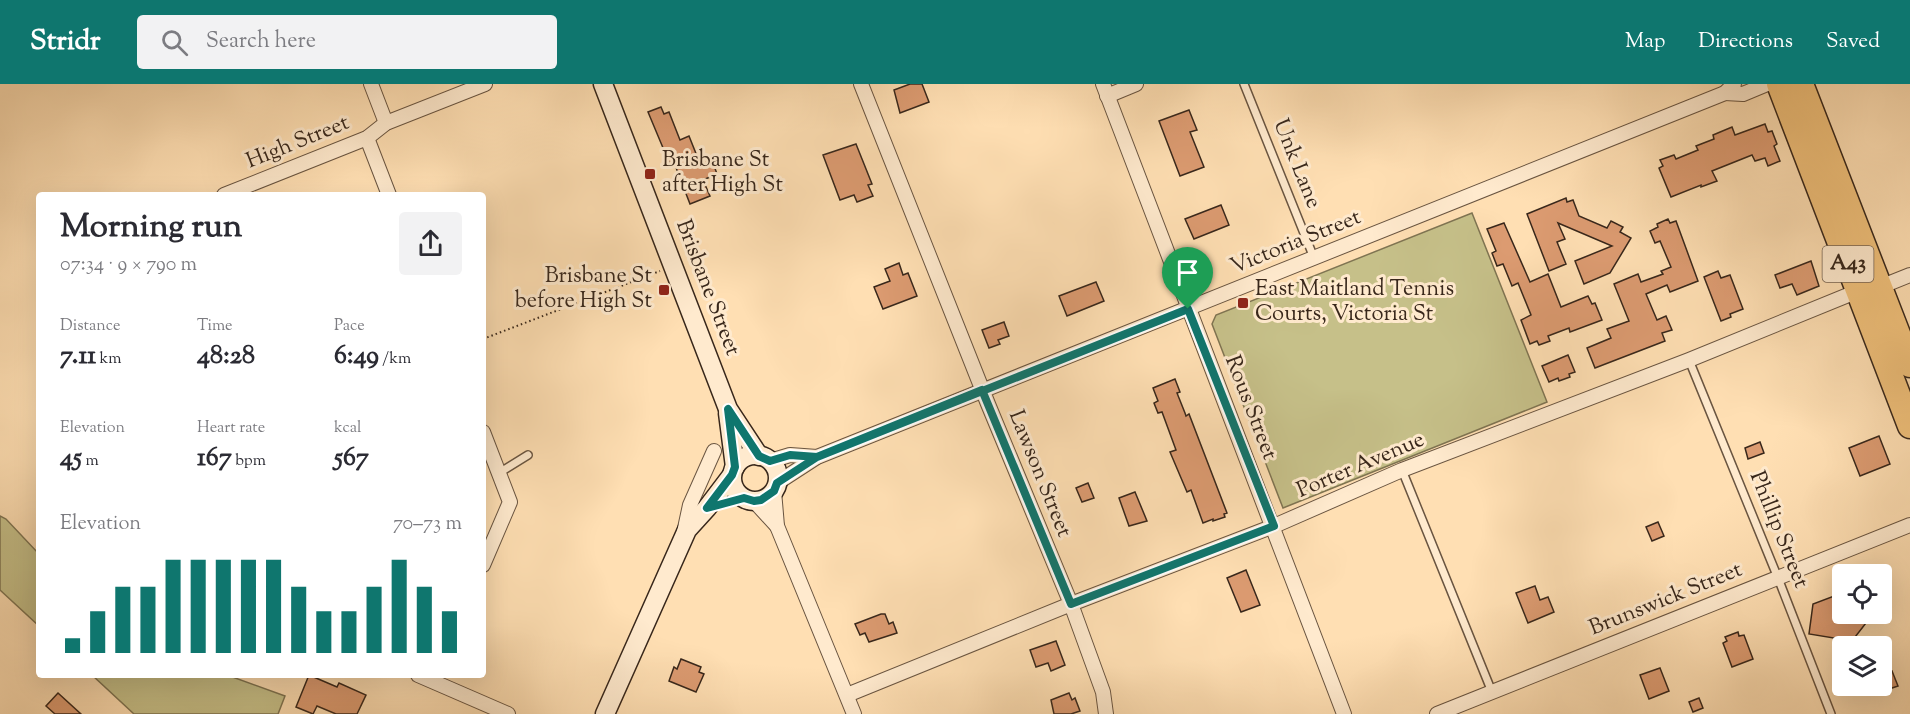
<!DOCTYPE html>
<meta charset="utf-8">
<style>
body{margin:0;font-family:"Sorts Mill Goudy",serif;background:#f2f2f3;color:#2b2b33;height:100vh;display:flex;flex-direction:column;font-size:22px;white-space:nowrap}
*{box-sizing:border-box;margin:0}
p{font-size:20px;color:#7c7c81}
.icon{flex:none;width:33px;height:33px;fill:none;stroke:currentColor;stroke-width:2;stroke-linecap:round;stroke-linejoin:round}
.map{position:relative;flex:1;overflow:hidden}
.side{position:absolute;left:36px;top:108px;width:450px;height:486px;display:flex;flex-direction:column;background:#fff;border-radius:6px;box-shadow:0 6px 24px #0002}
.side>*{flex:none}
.buttons{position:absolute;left:1832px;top:480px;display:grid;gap:12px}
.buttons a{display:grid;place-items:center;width:60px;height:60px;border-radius:6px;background:#fff;box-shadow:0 6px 24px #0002;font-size:30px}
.pin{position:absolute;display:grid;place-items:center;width:51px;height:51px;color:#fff;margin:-62px -26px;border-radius:50% 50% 50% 0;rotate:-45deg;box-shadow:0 0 6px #0007}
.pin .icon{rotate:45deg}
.round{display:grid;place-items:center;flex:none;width:63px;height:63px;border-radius:6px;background:#f2f2f3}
.headline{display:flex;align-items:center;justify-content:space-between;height:102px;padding:0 24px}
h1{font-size:33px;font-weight:700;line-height:45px}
.metrics{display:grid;grid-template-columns:repeat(3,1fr);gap:9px;height:102px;padding:6px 24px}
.metrics div{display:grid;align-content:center}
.metrics b{font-size:26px;font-weight:700}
.metrics small{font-size:16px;font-weight:400}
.metrics p{font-size:16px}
.chart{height:168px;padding:12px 24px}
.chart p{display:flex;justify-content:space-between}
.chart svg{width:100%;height:108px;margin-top:6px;stroke:#0f766e;stroke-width:6}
header{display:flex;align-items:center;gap:36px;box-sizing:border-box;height:84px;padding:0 30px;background:#0f766e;color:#fff}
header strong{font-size:28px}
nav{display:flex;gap:33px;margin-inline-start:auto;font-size:21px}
.search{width:420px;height:54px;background:#f2f2f3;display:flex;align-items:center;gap:15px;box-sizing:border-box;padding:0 21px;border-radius:6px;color:#7c7c81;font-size:22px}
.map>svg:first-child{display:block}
.green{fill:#c6c089;stroke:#7f7452;stroke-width:1.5}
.building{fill:#dc9b71;stroke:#38271b;stroke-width:1.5}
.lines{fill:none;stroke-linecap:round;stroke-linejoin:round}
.lane-casing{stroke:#6a5541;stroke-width:10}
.street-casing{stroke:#6a5541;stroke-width:16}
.secondary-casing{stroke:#38271b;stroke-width:21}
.highway-casing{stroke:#38271b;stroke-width:27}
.path{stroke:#38271b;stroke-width:2;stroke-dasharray:1.5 3;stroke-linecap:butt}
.lane{stroke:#ffeace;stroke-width:7}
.street{stroke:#ffeace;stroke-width:14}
.secondary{stroke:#ffeace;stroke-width:18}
.highway{stroke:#f0c07a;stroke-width:24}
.route-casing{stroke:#fff;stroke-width:12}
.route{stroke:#0f766e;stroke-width:8}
.poi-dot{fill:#8f2418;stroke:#ffeace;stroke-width:2}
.labels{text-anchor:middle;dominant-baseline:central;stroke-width:6;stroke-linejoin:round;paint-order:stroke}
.shield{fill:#ffeace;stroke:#746251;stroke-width:1.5}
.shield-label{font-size:21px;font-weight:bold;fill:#38271b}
.street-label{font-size:22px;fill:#38271b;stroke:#ffeace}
.poi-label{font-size:22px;fill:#38271b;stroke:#ffeace;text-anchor:start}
</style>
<header>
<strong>Stridr</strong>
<div class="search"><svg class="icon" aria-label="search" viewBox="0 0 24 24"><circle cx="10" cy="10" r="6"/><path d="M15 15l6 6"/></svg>Search here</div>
<nav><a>Map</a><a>Directions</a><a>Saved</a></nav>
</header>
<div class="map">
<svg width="1910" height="630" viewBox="0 0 1910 630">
<rect width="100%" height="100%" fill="#ffdfb3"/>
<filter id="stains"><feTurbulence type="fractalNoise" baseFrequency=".00333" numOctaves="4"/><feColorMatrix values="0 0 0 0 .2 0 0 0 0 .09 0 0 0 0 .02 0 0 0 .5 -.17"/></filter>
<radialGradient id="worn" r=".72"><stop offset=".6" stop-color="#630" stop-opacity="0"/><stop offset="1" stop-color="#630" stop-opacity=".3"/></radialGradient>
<g class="green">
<polygon points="1472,129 1547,318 1283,424 1212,240 1216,231"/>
<polygon points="0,432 6,435 39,470 39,542 0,506"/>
<polygon points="92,591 227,591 285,612 278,630 134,630"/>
</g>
<g class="building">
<polygon points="910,0 922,0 929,18 900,29 894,6"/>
<polygon points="661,23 664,30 669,28 680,56 689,52 699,77 711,73 717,90 703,96 710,112 690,120 675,81 671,83 648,28"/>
<polygon points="1189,26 1197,46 1190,48 1204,83 1180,92 1159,37"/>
<polygon points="1765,40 1768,48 1772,47 1777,60 1774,62 1780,77 1768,82 1765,74 1755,77 1752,71 1712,87 1717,97 1701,103 1701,101 1671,113 1659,84 1663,82 1660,76 1674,71 1676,75 1698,66 1696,62 1714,55 1713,51 1732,43 1735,51"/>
<polygon points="856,60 872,100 868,101 873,112 857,118 854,111 840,116 823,71"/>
<polygon points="1566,114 1567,118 1573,116 1579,132 1607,144 1611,137 1623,143 1620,148 1631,154 1610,189 1584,200 1575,177 1612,162 1558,139 1565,155 1557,158 1566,180 1549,187 1527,130"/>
<polygon points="1221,121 1229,141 1194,155 1185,135"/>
<polygon points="1668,135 1670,139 1676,137 1698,197 1670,208 1667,201 1646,210 1657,236 1666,232 1672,246 1662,249 1665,257 1595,284 1587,264 1611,254 1607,245 1629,237 1614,200 1638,190 1641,198 1663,190 1661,187 1671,183 1660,157 1655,159 1650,147 1658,143 1657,140"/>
<polygon points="1504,139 1530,198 1548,190 1561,223 1588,212 1592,220 1595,219 1602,236 1570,248 1569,244 1548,252 1550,257 1539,261 1537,257 1530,260 1521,236 1531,231 1518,199 1512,202 1503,180 1497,182 1492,169 1496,167 1487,145"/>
<polygon points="1811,177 1819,202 1797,211 1792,200 1780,204 1775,191"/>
<polygon points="899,179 903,191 908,189 917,212 883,225 874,203 890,197 885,185"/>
<polygon points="1718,187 1721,194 1730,191 1743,225 1730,230 1731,233 1721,237 1704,193"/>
<polygon points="1096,198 1104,217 1067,232 1059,212"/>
<polygon points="1004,238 1009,252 998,256 1000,260 989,264 982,246"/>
<polygon points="1568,271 1575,288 1569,290 1570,293 1559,297 1558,294 1549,298 1542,282"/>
<polygon points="1175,295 1180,308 1177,309 1185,329 1186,332 1189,330 1227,429 1224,430 1225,433 1213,437 1213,435 1203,439 1191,406 1187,408 1170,368 1176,366 1162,328 1158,329 1154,319 1158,317 1153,304"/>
<polygon points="1879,352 1890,380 1860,392 1849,364"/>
<polygon points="1760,358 1764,369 1748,375 1745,364"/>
<polygon points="1088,399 1094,414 1082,418 1076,404"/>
<polygon points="1135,408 1147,437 1129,442 1119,414"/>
<polygon points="1658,438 1664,452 1652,457 1646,443"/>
<polygon points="1246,486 1260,521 1241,528 1227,494"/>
<polygon points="1535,502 1540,516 1548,513 1554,528 1528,539 1516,509"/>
<polygon points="1842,509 1842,530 1873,530 1852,557 1809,550 1813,520"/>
<polygon points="881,530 885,530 889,540 893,538 897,549 869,558 865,549 860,551 855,540"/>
<polygon points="1738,548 1739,552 1744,551 1753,575 1732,583 1723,559 1727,557 1725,553"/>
<polygon points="1056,557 1065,581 1051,587 1048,579 1036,583 1030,566"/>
<polygon points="681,575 701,583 699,588 704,590 696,608 669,597 674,583 677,585"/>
<polygon points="1660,584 1669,607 1649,615 1640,591"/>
<polygon points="1892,587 1898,602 1886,606 1881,591"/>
<polygon points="309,591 337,603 339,599 366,611 357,630 336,630 317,622 313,630 296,623"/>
<polygon points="58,609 81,630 55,630 46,622"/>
<polygon points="1069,609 1072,616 1075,614 1080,627 1071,630 1054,630 1051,616"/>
<polygon points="1699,614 1703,624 1693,628 1689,618"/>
</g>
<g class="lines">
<defs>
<g id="lane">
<polyline points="1244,0 1314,174"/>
<polyline points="1689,276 1778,494 1831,630"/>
<polyline points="1402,386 1492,608"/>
<polyline points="499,389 528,371"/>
</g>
<g id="street">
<polyline points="371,0 386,39"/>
<polyline points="861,0 988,320 1071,520 1103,608 1106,630"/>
<polyline points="1103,0 1344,630"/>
<polyline points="1725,9 1743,10 1767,0"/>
<polyline points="1107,12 1136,0"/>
<polyline points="367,54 389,111"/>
<polyline points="224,111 367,54 386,39 485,0"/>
<polyline points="1880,203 1910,191"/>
<polyline points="483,348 510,418 483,481"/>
<polyline points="770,377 790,371 817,373"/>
<polyline points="777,399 817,373 1725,9 1734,0"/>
<polyline points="774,407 777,442 854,630"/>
<polyline points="754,417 777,442"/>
<polyline points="684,449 690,421 714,367"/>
<polyline points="418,591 508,630"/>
<polyline points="847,611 1071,520 1274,442 1402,386 1689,276 1858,207"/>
<polyline points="1437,630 1910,441"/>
</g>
<g id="secondary">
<polyline points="603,0 728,325 759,372"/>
<polyline points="728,329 735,383"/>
<circle cx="755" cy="394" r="23"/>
<polyline points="605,630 687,446 707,424 732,391"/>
</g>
<g id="highway">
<polyline points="1779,0 1910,342"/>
<polyline points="1801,0 1910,281"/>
</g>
</defs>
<use href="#lane" class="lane-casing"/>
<use href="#street" class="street-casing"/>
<use href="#secondary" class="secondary-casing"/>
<use href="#highway" class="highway-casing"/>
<polyline class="path" points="483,255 660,187"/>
<use href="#lane" class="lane"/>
<use href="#street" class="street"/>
<use href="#secondary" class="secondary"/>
<use href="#highway" class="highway"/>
</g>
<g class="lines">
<defs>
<polyline id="route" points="1188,225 817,373 790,371 770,377 759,372 728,325 735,383 732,391 707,424 744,414 754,417 761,416 774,407 777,399 817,373 982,306 1071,520 1274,442 1188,225"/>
</defs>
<use href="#route" class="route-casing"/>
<use href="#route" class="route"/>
</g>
<g class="poi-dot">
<rect x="644" y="84" width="12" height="12" rx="3"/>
<rect x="658" y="200" width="12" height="12" rx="3"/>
<rect x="1237" y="213" width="12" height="12" rx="3"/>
</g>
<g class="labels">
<rect class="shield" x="1822.5" y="162" width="51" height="36" rx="4.5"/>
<g class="shield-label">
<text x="1848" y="180">A43</text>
</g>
<g class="street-label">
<text transform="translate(298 59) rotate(-22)">High Street</text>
<text transform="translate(1296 80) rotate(68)">Unk Lane</text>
<text transform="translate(1296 159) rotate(-22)">Victoria Street</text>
<text transform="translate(707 204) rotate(69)">Brisbane Street</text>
<text transform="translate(1250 324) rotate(69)">Rous Street</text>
<text transform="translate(1361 382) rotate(-23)">Porter Avenue</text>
<text transform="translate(1039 390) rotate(68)">Lawson Street</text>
<text transform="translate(1778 446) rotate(68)">Phillip Street</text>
<text transform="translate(1666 516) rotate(-22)">Brunswick Street</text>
</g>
<g class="poi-label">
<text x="662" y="77">Brisbane St<tspan x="662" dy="25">after High St</tspan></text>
<text x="652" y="193" text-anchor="end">Brisbane St<tspan x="652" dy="25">before High St</tspan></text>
<text x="1255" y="206">East Maitland Tennis<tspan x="1255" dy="25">Courts, Victoria St</tspan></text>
</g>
</g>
<rect width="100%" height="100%" filter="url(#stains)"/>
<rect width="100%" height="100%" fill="url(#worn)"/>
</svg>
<div class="buttons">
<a><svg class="icon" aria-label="locate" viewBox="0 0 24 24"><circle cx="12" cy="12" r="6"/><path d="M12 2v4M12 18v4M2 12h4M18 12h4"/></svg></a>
<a><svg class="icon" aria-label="layers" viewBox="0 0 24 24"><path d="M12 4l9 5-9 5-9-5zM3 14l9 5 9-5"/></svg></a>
</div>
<div class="pin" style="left:1188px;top:225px;background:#1e9e55"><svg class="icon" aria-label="arrive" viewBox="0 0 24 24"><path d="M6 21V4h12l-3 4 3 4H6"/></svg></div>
<section class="side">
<div class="headline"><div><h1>Morning run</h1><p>07:34 · 9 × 790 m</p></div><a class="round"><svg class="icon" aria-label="share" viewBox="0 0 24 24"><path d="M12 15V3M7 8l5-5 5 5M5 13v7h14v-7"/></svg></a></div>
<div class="metrics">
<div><p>Distance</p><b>7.11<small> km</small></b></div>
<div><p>Time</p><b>48:28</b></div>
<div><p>Pace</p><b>6:49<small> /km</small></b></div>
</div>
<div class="metrics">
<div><p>Elevation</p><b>45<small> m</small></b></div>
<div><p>Heart rate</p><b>167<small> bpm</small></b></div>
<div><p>kcal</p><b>567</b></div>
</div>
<div class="chart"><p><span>Elevation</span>70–73 m</p>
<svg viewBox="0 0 160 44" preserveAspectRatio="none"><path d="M5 44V38M15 44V27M25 44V17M35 44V17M45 44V6M55 44V6M65 44V6M75 44V6M85 44V6M95 44V17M105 44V27M115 44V27M125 44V17M135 44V6M145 44V17M155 44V27"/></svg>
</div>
</section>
</div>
